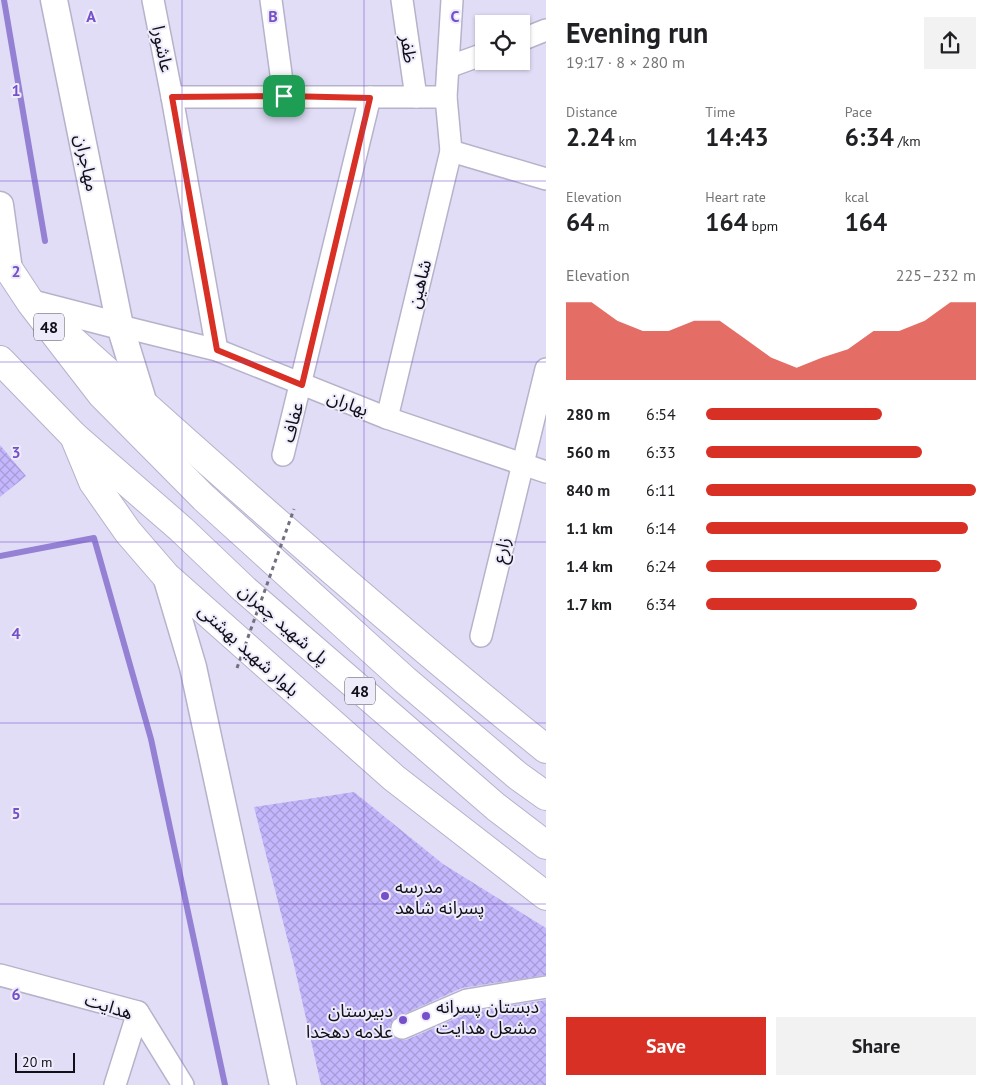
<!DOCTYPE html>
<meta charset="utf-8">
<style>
body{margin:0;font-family:"PT Sans","Noto Sans Arabic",sans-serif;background:#f2f2f2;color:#202124;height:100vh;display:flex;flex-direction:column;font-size:19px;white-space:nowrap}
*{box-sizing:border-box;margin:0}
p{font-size:16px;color:#757577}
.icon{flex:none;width:28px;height:28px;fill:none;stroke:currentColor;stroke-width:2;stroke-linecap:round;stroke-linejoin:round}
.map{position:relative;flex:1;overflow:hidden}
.details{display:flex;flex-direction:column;background:#fff;width:450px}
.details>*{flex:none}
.fabs{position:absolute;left:475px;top:15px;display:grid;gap:10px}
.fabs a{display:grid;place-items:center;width:55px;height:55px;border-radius:0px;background:#fff;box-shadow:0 1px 4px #0004;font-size:25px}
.scale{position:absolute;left:15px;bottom:12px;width:60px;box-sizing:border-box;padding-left:5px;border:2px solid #100e17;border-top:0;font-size:14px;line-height:18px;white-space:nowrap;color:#100e17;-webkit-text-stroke:4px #eeecfb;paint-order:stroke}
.pin{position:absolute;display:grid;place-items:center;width:42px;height:42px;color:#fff;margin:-21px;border-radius:10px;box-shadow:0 2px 8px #0006}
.round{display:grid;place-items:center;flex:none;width:52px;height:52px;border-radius:0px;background:#f2f2f2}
.overview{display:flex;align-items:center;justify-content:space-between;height:85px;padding:0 20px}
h1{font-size:28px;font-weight:600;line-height:38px}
.metrics{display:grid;grid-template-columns:repeat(3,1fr);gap:8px;height:85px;padding:5px 20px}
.metrics div{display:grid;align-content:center}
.metrics b{font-size:25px;font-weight:600}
.metrics small{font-size:14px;font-weight:400}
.metrics p{font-size:14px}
.chart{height:140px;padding:10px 20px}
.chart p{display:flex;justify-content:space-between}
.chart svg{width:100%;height:90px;margin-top:5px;fill:#d93025;opacity:.7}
.action{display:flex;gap:10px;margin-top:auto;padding:10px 20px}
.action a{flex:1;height:58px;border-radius:0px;background:#d93025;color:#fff;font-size:20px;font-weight:600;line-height:58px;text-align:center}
.action a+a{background:#f2f2f2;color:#202124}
ul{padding:0 20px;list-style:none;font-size:16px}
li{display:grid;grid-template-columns:80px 60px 1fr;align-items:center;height:38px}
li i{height:12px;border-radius:6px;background:#d93025}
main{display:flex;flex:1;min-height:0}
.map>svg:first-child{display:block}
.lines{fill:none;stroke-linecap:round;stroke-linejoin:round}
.stream{stroke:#9481d4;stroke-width:6}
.building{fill:url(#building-cross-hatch)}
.minor-casing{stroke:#b6b2ca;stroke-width:24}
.tertiary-casing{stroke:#b6b2ca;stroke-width:29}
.secondary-casing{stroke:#b6b2ca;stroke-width:30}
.primary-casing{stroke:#b6b2ca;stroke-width:30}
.minor{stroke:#fff;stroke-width:21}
.tertiary{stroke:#fff;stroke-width:26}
.secondary{stroke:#fff;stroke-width:28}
.primary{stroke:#fff;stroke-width:28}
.path-bridge{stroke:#726f80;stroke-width:3;stroke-dasharray:4 4;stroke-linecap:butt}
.route-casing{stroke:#fff;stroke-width:10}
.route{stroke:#d93025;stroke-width:6}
.grid{fill:none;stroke:#7550c9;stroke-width:1;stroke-opacity:0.55}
.poi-dot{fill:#7550c9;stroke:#eeecfb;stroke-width:2}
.labels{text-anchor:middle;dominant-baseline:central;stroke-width:4;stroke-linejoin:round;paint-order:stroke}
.shield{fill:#eeecfb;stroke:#53515b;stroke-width:1}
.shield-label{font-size:16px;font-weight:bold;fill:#100e17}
.street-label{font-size:18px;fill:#100e17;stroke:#eeecfb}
.poi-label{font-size:18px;fill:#100e17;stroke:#eeecfb;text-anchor:start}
.grid-label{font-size:16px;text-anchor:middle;font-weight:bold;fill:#7550c9;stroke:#eeecfb;stroke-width:4;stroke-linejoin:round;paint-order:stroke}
</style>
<main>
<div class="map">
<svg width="546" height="1085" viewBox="0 0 546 1085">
<defs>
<pattern id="building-cross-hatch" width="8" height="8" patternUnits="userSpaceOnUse" patternTransform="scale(1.25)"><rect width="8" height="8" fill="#c5b7fd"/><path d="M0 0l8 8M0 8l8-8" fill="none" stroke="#a89cd8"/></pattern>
</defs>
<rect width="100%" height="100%" fill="#e1ddf7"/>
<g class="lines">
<g class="stream">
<polyline points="4,0 45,241"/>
<polyline points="0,556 94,538 151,739 225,1085"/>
</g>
</g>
<g class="building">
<polygon points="0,445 26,476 0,497"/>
<polygon points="354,792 443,864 546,928 546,975 462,988 397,1017 390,1026 391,1033 400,1040 406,1040 471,1012 546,1000 546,1085 321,1085 294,965 254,807"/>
</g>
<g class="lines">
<defs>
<g id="minor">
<polyline points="153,0 172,97"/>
<polyline points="271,0 284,96"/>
<polyline points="402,0 416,97"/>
<polyline points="521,40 546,30"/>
<polyline points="448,67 484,54"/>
<polyline points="451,151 546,179"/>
<polyline points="120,326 217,350 387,418 546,472"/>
<polyline points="217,350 172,97 446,97"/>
<polyline points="387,418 451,151 446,97 452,0"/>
<polyline points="283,455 370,97"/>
<polyline points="481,636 546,369"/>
<polyline points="0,975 138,1012 183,1085"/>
<polyline points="402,1028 467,1000 546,987"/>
<polyline points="115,1085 138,1012"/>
</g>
<g id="tertiary">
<polyline points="54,0 120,326 144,404"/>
<polyline points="0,205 9,270"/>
<polyline points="31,303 120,326"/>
<polyline points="166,576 193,667 283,1085"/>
</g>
<g id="secondary">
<path d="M 61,330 C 220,473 379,615 546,749"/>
<polyline points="74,436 93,482 128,532 166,576 394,778 546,896"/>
</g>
<g id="primary">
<polyline points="0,256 31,303 102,395 204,498 405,680 518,776 546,796"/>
<polyline points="0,360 74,436 181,529 244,589 496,807 546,845"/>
</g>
</defs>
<use href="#minor" class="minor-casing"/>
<use href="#tertiary" class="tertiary-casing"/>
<use href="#secondary" class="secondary-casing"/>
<use href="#primary" class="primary-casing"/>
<use href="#minor" class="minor"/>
<use href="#tertiary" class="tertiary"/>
<use href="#secondary" class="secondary"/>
<use href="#primary" class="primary"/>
<polyline class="path-bridge" points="237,668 294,509"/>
</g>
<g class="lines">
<defs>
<polygon id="route" points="284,96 370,98 302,385 217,350 172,97"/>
</defs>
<use href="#route" class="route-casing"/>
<use href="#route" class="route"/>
</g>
<path class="grid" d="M 182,0 L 182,1085M 364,0 L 364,1085M 0,181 L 546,181M 0,362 L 546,362M 0,542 L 546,542M 0,723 L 546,723M 0,904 L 546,904"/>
<g class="poi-dot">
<circle cx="385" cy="896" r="5"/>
<circle cx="426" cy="1016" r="5"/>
<circle cx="403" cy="1020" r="5"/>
</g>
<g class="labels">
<g class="shield">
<rect x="34" y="313.5" width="30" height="27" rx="4"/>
<rect x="345" y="677.5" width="30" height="27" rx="4"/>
</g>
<g class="shield-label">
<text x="49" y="327">48</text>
<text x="360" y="691">48</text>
</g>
<g class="street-label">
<text transform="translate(163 49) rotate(79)">عاشورا</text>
<text transform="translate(409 49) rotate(82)">ظفر</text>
<text transform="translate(87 163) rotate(78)">مهاجران</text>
<text transform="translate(419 284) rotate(-76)">شاهین</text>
<text transform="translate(348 403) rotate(21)">بهاران</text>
<text transform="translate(292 422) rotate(-75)">عفاف</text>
<text transform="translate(501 550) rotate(-77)">زارع</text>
<text transform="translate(284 624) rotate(41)">پل شهید چمران</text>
<text transform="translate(249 650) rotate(42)">بلوار شهید بهشتی</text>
<text transform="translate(109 1006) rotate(18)">هدایت</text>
</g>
<g class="poi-label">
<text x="395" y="886">مدرسه<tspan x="395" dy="21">پسرانه شاهد</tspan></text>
<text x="436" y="1006">دبستان پسرانه<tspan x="436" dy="21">مشعل هدایت</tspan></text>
<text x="393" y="1010" text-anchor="end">دبیرستان<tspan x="393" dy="21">علامه دهخدا</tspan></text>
</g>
</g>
<g class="grid-label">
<text x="91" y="22">A</text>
<text x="273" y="22">B</text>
<text x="455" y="22">C</text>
<text x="16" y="96">1</text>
<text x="16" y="277">2</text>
<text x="16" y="458">3</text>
<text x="16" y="639">4</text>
<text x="16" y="819">5</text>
<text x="16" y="1000">6</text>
</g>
</svg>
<div class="fabs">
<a><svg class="icon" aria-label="locate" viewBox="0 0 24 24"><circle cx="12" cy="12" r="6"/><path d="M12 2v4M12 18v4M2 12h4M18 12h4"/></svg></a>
</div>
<div class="scale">20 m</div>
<div class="pin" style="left:284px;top:96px;background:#1e9e55"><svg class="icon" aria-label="arrive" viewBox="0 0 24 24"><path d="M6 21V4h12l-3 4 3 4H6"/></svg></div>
</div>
<section class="details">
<div class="overview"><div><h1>Evening run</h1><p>19:17 · 8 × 280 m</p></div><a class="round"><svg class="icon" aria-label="share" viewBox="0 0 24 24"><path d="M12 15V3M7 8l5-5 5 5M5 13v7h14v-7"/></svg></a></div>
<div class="metrics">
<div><p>Distance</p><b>2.24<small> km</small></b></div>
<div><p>Time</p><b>14:43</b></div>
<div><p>Pace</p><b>6:34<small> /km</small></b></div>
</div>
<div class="metrics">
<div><p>Elevation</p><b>64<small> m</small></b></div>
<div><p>Heart rate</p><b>164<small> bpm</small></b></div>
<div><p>kcal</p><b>164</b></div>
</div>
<div class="chart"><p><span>Elevation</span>225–232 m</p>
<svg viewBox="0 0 160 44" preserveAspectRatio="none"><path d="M0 44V6L10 6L20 15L30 20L40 20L50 15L60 15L70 24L80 33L90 38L100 33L110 29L120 20L130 20L140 15L150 6L160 6V44z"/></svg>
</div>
<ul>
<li><b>280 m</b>6:54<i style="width:65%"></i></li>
<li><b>560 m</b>6:33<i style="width:80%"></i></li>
<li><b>840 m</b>6:11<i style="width:100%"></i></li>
<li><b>1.1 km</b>6:14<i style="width:97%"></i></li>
<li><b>1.4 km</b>6:24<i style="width:87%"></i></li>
<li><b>1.7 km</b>6:34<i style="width:78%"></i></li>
</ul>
<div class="action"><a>Save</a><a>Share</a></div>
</section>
</main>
